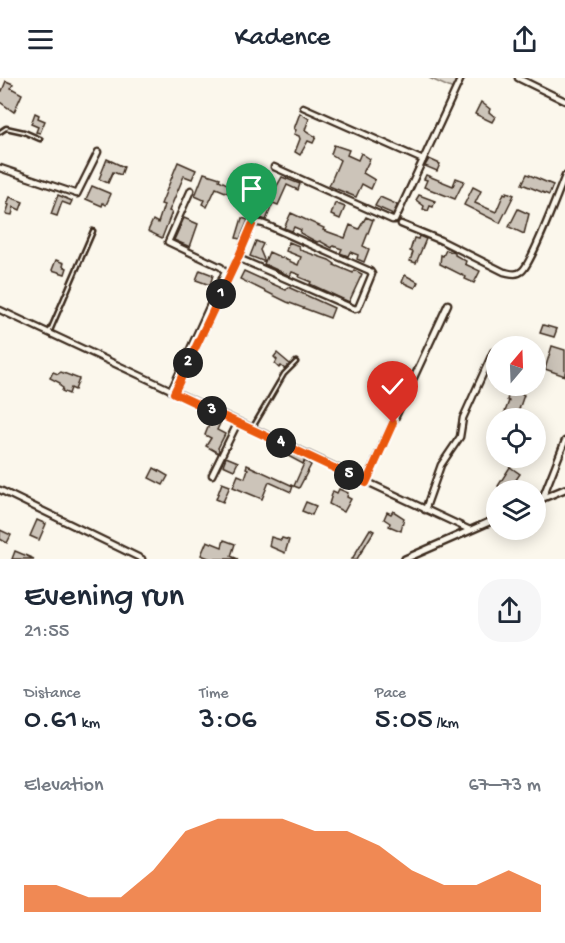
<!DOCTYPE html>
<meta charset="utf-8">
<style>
body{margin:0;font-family:"Gochi Hand",sans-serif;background:#f6f6f7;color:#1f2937;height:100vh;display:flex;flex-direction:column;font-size:22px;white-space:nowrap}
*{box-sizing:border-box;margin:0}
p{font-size:20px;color:#747a83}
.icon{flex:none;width:33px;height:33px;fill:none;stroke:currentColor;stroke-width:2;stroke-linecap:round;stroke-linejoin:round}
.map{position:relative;height:481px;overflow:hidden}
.panel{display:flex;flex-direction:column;background:#fff;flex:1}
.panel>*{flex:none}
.needle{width:39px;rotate:19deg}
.tools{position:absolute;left:486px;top:258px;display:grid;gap:12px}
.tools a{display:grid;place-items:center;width:60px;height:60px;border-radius:50%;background:#fff;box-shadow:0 3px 15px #0003;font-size:30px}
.pin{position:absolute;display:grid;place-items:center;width:51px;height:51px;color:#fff;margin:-62px -26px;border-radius:50% 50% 50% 0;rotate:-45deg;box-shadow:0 0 6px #0007}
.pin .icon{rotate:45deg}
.km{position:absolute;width:30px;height:30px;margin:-15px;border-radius:50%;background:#222;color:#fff;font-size:16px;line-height:30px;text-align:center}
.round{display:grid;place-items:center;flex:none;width:63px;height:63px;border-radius:24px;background:#f6f6f7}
.summary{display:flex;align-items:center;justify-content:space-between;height:102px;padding:0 24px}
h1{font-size:33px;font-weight:600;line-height:45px}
.stats{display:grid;grid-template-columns:repeat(3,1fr);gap:9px;height:102px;padding:6px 24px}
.stats div{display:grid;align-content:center}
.stats b{font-size:30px;font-weight:600}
.stats small{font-size:16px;font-weight:400}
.stats p{font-size:16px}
.chart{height:168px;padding:12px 24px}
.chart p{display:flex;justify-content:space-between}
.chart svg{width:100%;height:108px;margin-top:6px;fill:#ea580c;opacity:.7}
header{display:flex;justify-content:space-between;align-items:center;height:78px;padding:0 24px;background:#fff;font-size:27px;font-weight:600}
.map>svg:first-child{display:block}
.green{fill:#dfd9ce;stroke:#8d8276;stroke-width:1.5}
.building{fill:#ccc4b9;stroke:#3b2a1e;stroke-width:1.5}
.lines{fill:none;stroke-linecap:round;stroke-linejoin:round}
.service-casing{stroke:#3b2a1e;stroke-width:7}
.minor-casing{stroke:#3b2a1e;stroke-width:9}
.tertiary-casing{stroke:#3b2a1e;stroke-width:10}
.service{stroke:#fbf7ec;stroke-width:2}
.minor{stroke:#fbf7ec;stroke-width:4.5}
.tertiary{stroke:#fbf7ec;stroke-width:5}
.route-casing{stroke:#fff;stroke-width:12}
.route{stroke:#ea580c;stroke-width:8}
</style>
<header><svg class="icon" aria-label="menu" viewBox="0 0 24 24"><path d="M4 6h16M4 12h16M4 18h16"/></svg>Kadence<svg class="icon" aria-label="share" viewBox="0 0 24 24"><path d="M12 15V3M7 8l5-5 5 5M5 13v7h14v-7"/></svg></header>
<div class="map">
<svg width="565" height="481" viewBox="0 0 565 481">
<rect width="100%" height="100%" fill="#fbf7ec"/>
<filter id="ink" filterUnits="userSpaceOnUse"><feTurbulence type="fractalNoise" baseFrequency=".0167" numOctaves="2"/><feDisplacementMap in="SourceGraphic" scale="12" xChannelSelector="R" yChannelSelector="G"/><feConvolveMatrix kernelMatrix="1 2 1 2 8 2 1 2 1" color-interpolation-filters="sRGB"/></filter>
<g filter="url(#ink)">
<polygon class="green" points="429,0 457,0 453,11"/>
<g class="building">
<polygon points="6,3 13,6 11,10 22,16 14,34 0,24 0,12 2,13"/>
<polygon points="481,24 490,31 489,34 495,39 492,44 475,36"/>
<polygon points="35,35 39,37 38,40 45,43 40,55 36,54 38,49 31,46"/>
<polygon points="300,35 309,41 305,52 316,59 313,65 308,63 300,77 295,74 300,61 299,58 294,56 296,52 294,51"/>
<polygon points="334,67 349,72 347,77 358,82 361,75 370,81 363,95 375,102 371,111 362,106 356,119 329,108 340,82 331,76"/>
<polygon points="107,81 124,89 121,97 113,94 108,105 99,101"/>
<polygon points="429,81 440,86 437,93 425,88"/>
<polygon points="178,84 196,92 192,101 184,98 169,133 172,134 162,160 148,153 153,142 158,145 164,127 161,126"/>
<polygon points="204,95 220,100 219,102 231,108 228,115 216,110 207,129 202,126 204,122 195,118"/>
<polygon points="527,96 553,107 549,117 522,106"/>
<polygon points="426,97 453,108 456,100 464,103 455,121 424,109 427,102 424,101"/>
<polygon points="282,99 300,106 298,112 287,107 278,127 273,125 266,142 258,139 265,123 268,124"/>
<polygon points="92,108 111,116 106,127 103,125 102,128 86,121"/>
<polygon points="473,109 481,113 475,125 496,134 504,115 506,116 507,114 514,117 500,145 464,127"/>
<polygon points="58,117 72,123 70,127 62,124 57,138 51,136"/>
<polygon points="419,117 435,123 433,129 430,128 428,133 423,131 424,128 416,122"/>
<polygon points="10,119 23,124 20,132 14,129 12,137 6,136 9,127 7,126"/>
<polygon points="380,119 396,126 397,128 393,136 375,128"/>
<polygon points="335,125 345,129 340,141 331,137"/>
<polygon points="518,131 529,136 524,156 509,149"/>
<polygon points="291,135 324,150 323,152 345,160 350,147 359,151 366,139 373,142 363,168 369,171 364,184 357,181 358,177 350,174 348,178 340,175 342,171 333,168 332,170 320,163 317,164 313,162 300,155 301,152 294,149 292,153 284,150"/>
<polygon points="184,140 198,146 190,169 174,162"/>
<polygon points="242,140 248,142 240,161 236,160"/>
<polygon points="419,158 426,161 416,185 410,183 413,174 410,173 414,160 418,161"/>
<polygon points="256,163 263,166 260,172 265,184 250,178"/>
<polygon points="289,164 299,168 300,172 329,182 335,186 334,187 353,195 354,192 362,196 349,224 310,206 311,204 299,199 300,197 292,194 290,198 264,186 269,174 298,187 301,179 286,173"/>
<polygon points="446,172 455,175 455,177 466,183 465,186 480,193 474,205 465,201 466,199 440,186 441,177 443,178"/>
<polygon points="56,182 64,185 63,188 67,190 65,196 52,192"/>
<polygon points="200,192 213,197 210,207 196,202"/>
<polygon points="244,193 286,212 288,209 334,230 330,240 287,224 240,201"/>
<polygon points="405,197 418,204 415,210 402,204"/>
<polygon points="543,247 557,251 554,259 540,255"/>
<polygon points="552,268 565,272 565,298 545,291"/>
<polygon points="277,275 290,286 285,291 281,288 279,290 275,286 277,282 274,279"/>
<polygon points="53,294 58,296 61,294 79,301 75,312 71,310 69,316 62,313 63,310 60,308 60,305 50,300"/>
<polygon points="507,310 524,317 516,340 503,339 509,323 507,322 509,315 506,314"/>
<polygon points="213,337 222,341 217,352 225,356 218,370 219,372 218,375 206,368 211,360 205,357"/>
<polygon points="291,374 305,381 303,386 288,378"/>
<polygon points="226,379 238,384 234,392 223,387"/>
<polygon points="305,383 311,387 299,410 294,408"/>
<polygon points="247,387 293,408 291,414 269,404 262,421 233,409 238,397 245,400 248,391 246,390"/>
<polygon points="510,389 520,396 509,412 505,412 498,408"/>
<polygon points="154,390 168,398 163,407 149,400"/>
<polygon points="222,405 230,408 223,424 216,421"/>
<polygon points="339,411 348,415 347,419 351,421 344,434 329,426 333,413 337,415"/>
<polygon points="306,424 316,428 312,437 302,433"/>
<polygon points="393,433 404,440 401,453 389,448 390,445 384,441 387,434 391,436"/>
<polygon points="37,442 46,446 39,462 30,458"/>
<polygon points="370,451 374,453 357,481 352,481"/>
<polygon points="0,452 11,457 7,465 0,461"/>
<polygon points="271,459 281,462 282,460 289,462 285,475 269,468"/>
<polygon points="224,462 235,466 231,478 238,481 211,481 201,477 207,463 222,469"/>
<polygon points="15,473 34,481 12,481"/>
</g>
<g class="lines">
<defs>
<g id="service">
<polyline points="0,54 6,50 24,54 40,61"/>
<polyline points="49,255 93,153"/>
<polyline points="253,349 284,296 296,284"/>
</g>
<g id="minor">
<polyline points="518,0 565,23"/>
<polyline points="303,29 423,82"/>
<polyline points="274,89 392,142 395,142 461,0"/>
<polyline points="0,90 77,116 98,74"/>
<path d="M 401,146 L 440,162 L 504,194 C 510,195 516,198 522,193 C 532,185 558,115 565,98"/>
<polyline points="0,232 470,452"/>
<polyline points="171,313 225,194 221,189 168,164 191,112"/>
<path d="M 174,315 L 238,180 L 251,147 C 259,143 264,146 271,149 L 370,193 L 372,196 L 358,230 L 355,231 L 238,180"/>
<polyline points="212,397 238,344"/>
<polyline points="365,405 448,226"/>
<polyline points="0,412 142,481"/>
<polyline points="542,421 565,363"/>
<polyline points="425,432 441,387 460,359 463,340 493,274"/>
</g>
<g id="tertiary">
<polyline points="536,423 565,411"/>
<polyline points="405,481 496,441"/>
</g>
</defs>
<use href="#service" class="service-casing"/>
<use href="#minor" class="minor-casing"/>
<use href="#tertiary" class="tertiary-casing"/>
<use href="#service" class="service"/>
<use href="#minor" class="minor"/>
<use href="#tertiary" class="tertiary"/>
</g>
</g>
<g class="lines" filter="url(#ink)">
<defs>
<polyline id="route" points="252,147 238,180 174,315 366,405 393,345"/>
</defs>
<use href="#route" class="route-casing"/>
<use href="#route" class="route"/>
</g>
</svg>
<div class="tools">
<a><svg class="needle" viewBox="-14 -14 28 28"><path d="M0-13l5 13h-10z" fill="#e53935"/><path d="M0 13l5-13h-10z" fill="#747a83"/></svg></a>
<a><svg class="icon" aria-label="locate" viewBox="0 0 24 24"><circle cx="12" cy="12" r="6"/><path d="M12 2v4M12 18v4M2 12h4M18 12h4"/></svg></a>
<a><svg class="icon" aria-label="layers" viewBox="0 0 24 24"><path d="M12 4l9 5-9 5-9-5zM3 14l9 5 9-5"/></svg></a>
</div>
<div class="pin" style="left:252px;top:147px;background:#1e9e55"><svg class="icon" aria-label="arrive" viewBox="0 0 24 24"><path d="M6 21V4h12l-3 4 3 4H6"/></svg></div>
<div class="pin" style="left:393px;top:345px;background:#d93025"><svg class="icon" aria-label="check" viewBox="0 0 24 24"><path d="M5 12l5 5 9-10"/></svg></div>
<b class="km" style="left:221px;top:216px">1</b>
<b class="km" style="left:188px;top:285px">2</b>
<b class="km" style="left:212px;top:333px">3</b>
<b class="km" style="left:281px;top:365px">4</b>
<b class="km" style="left:349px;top:397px">5</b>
</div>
<section class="panel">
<div class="summary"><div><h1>Evening run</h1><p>21:55</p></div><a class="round"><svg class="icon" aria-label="share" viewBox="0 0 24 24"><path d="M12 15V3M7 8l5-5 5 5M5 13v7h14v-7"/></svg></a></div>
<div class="stats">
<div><p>Distance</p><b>0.61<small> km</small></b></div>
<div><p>Time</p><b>3:06</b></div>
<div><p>Pace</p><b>5:05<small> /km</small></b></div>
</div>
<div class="chart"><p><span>Elevation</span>67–73 m</p>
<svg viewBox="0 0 160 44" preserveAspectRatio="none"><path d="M0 44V33L10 33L20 38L30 38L40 27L50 11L60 6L70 6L80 6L90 11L100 11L110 17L120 27L130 33L140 33L150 27L160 33V44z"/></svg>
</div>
</section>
